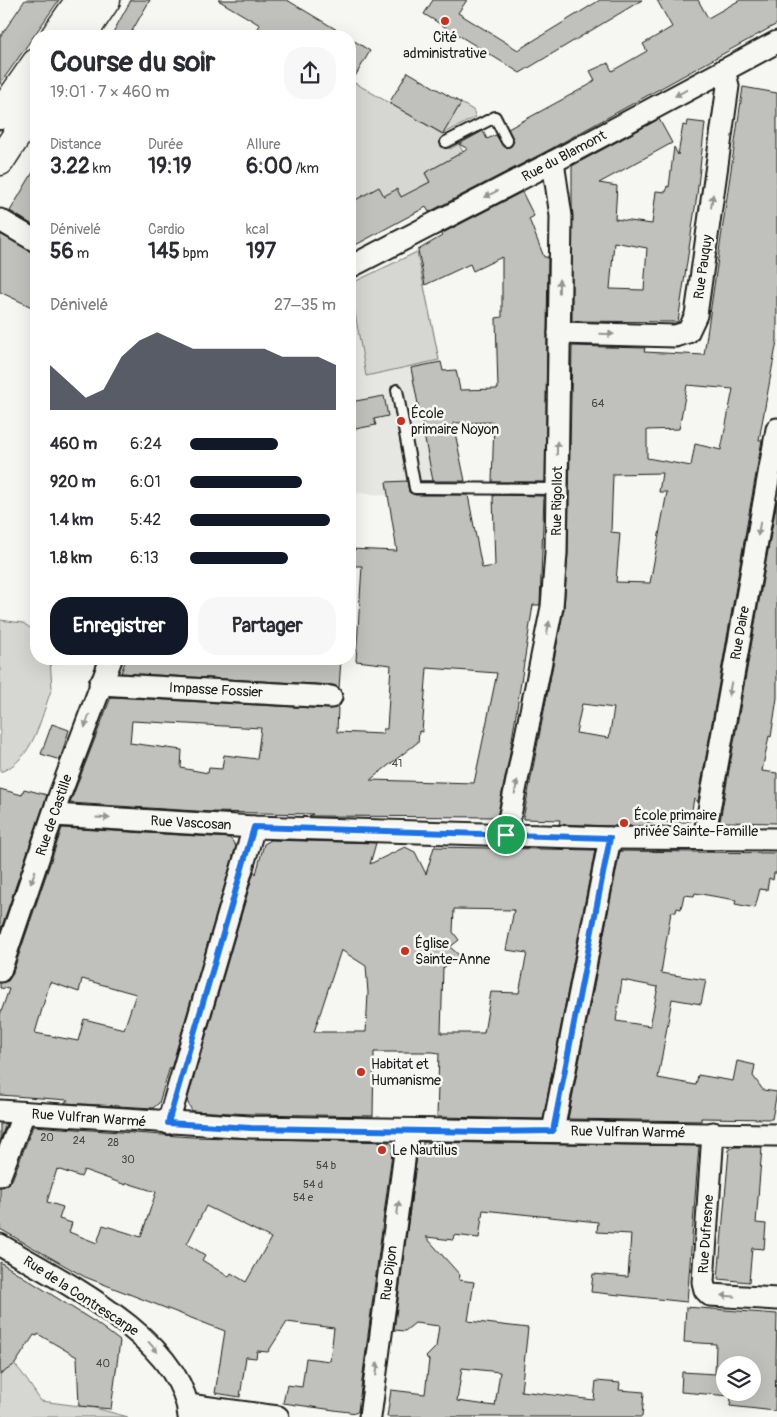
<!DOCTYPE html>
<html lang="fr">
<meta charset="utf-8">
<style>
body{margin:0;font-family:Pangolin,sans-serif;background:#f7f7f7;color:#2b2b33;height:100vh;display:flex;flex-direction:column;font-size:19px;white-space:nowrap}
*{box-sizing:border-box;margin:0}
p{font-size:16px;color:#7c7c81}
.icon{flex:none;width:28px;height:28px;fill:none;stroke:currentColor;stroke-width:2;stroke-linecap:round;stroke-linejoin:round}
.map{position:relative;flex:1;overflow:hidden}
.sheet{position:absolute;left:30px;top:30px;width:326px;height:635px;display:flex;flex-direction:column;background:#fff;border-radius:20px;box-shadow:0 5px 20px #0002}
.sheet>*{flex:none}
.buttons{position:absolute;left:716px;top:1356px;display:grid;gap:10px}
.buttons a{display:grid;place-items:center;width:45px;height:45px;border-radius:50%;background:#fff;box-shadow:0 5px 20px #0002;font-size:25px}
.pin{position:absolute;display:grid;place-items:center;width:42px;height:42px;color:#fff;margin:-21px;border:2px solid #fff;border-radius:50%;box-shadow:0 1px 5px #0007}
.round{display:grid;place-items:center;flex:none;width:52px;height:52px;border-radius:20px;background:#f7f7f7}
.headline{display:flex;align-items:center;justify-content:space-between;height:85px;padding:0 20px}
h1{font-size:28px;font-weight:700;line-height:38px}
.metrics{display:grid;grid-template-columns:repeat(3,1fr);gap:8px;height:85px;padding:5px 20px}
.metrics div{display:grid;align-content:center}
.metrics b{font-size:21px;font-weight:700}
.metrics small{font-size:14px;font-weight:400}
.metrics p{font-size:14px}
.chart{height:140px;padding:10px 20px}
.chart p{display:flex;justify-content:space-between}
.chart svg{width:100%;height:90px;margin-top:5px;fill:#111827;opacity:.7}
.primary-button{display:flex;gap:10px;margin-top:auto;padding:10px 20px}
.primary-button a{flex:1;height:58px;border-radius:20px;background:#111827;color:#fff;font-size:20px;font-weight:700;line-height:58px;text-align:center}
.primary-button a+a{background:#f7f7f7;color:#2b2b33}
ul{padding:0 20px;list-style:none;font-size:16px}
li{display:grid;grid-template-columns:80px 60px 1fr;align-items:center;height:38px}
li i{height:12px;border-radius:6px;background:#111827}
.map>svg:first-child{display:block}
.built{fill:#e6e6e2}
.green{fill:#d6d6d2;stroke:#797977}
.building{fill:#c0c0bd;stroke:#1c1c1c;fill-rule:evenodd}
.lines{fill:none;stroke-linecap:round;stroke-linejoin:round}
.service-casing{stroke:#1c1c1c;stroke-width:14}
.minor-casing{stroke:#1c1c1c;stroke-width:25}
.secondary-casing{stroke:#1c1c1c;stroke-width:31}
.service{stroke:#f6f6f2;stroke-width:10}
.minor{stroke:#f6f6f2;stroke-width:21}
.secondary{stroke:#f6f6f2;stroke-width:28}
.oneway{fill:#949492}
.route-casing{stroke:#fff;stroke-width:10}
.route{stroke:#1a73e8;stroke-width:6}
.poi-dot{fill:#c8321e;stroke:#f6f6f2;stroke-width:2}
.labels{text-anchor:middle;dominant-baseline:central;stroke-width:5;stroke-linejoin:round;paint-order:stroke}
.number-label{font-size:11px;fill:#454544}
.poi-label{font-size:14px;fill:#1c1c1c;stroke:#f6f6f2;text-anchor:start}
.street-label{font-size:14px;fill:#1c1c1c;stroke:#f6f6f2}
</style>
<div class="map">
<svg width="777" height="1417" viewBox="0 0 777 1417">
<rect width="100%" height="100%" fill="#f6f6f2"/>
<filter id="ink" filterUnits="userSpaceOnUse"><feTurbulence type="fractalNoise" baseFrequency=".02" numOctaves="2"/><feDisplacementMap in="SourceGraphic" scale="10" xChannelSelector="R" yChannelSelector="G"/><feConvolveMatrix kernelMatrix="1 2 1 2 8 2 1 2 1" color-interpolation-filters="sRGB"/></filter>
<g filter="url(#ink)">
<polygon class="built" points="418,250 465,481 404,497 350,492 350,283"/>
<g class="green">
<polygon points="350,80 442,134 461,103 473,110 476,117 443,134 450,149 459,144 463,152 425,173 430,182 417,189 426,207 411,215 397,190 384,196 352,203 350,200"/>
<polygon points="417,252 439,360 366,376 350,284"/>
<path d="M 0,620 L 23,623 L 36,632 L 36,659 L 50,659 L 52,688 C 40,719 34,760 0,772 Z"/>
<polygon points="0,1347 22,1373 41,1401 95,1408 128,1417 0,1417"/>
</g>
<g class="building">
<polygon points="25,0 59,0 0,84 0,37"/>
<polygon points="131,0 150,0 129,36 111,36"/>
<polygon points="218,0 287,0 347,36 253,36 260,25"/>
<polygon points="433,0 467,0 458,13 518,50 600,0 642,0 520,73 424,14"/>
<polygon points="657,0 698,0 708,18 740,0 777,0 777,24 547,151 429,212 426,207 350,248 350,203 379,187 384,196 397,189 401,197 430,182 425,173 468,149 459,144 483,131 487,139 496,135 503,146 510,147 514,141 508,129 589,85 595,80 590,71 608,63 612,71 647,51 643,44 672,27"/>
<polygon points="350,38 370,51 350,85"/>
<polygon points="408,72 461,103 443,134 389,103"/>
<path d="M 743,87 L 777,93 L 777,341 L 759,440 L 762,440 L 698,802 L 694,798 L 690,822 L 647,822 L 647,826 L 610,826 L 559,824 L 560,820 L 523,819 L 564,608 L 568,553 L 572,346 L 645,348 L 644,352 L 704,355 ZM 687,385 L 733,389 L 721,450 L 695,444 L 691,466 L 647,458 L 647,430 L 679,429 ZM 662,473 L 659,492 L 667,492 L 650,583 L 616,582 L 620,533 L 611,532 L 613,474 ZM 582,704 L 614,708 L 609,738 L 576,733 Z"/>
<path d="M 659,119 L 672,143 L 599,183 L 617,186 L 615,219 L 652,224 L 656,191 L 666,192 L 667,186 L 669,187 L 674,147 L 678,155 L 683,125 L 687,126 L 688,121 L 705,123 L 697,195 L 678,322 L 572,321 L 572,166 ZM 614,242 L 647,248 L 644,290 L 610,289 Z"/>
<polygon points="36,167 36,227 10,211"/>
<polygon points="522,192 534,216 529,219 544,257 548,257 545,482 492,482 494,422 453,423 465,481 421,481 433,481 411,368 441,362 443,371 456,370 460,390 498,389 496,318 502,317 502,257 473,271 470,264 425,285 418,250 442,236 441,234"/>
<polygon points="0,234 36,253 36,309 0,292"/>
<polygon points="384,396 388,416 374,419 376,425 350,430 350,402"/>
<path d="M 407,481 L 409,492 L 415,495 L 468,495 L 482,568 L 495,566 L 493,495 L 544,496 L 540,605 L 533,605 L 509,759 L 497,817 L 309,816 L 313,814 L 211,812 L 70,803 L 111,697 L 330,709 L 338,707 L 337,732 L 383,734 L 383,729 L 387,729 L 391,665 L 356,661 L 362,566 L 350,566 L 350,549 L 397,551 L 386,482 ZM 427,668 L 497,673 L 474,783 L 370,780 L 418,742 L 419,731 L 422,732 ZM 132,721 L 261,728 L 257,759 L 224,755 L 222,769 L 209,768 L 208,773 L 181,768 L 182,750 L 130,743 Z"/>
<polygon points="777,500 777,698 771,737 769,736 762,771 777,773 777,823 722,822 720,821"/>
<polygon points="126,659 341,659 339,688 332,685 121,673"/>
<polygon points="52,724 69,730 60,760 41,754"/>
<polygon points="0,789 22,795 24,789 47,795 0,932"/>
<path d="M 62,828 L 230,838 L 236,846 L 171,1069 L 170,1067 L 159,1103 L 153,1108 L 64,1103 L 68,1100 L 0,1095 L 0,1015 L 9,989 L 0,988 L 0,983 L 8,981 L 12,975 ZM 82,979 L 136,994 L 124,1029 L 84,1019 L 78,1041 L 35,1033 L 50,982 L 79,992 Z"/>
<path d="M 271,840 L 376,843 L 370,864 L 405,847 L 415,852 L 426,874 L 434,847 L 595,850 L 543,1119 L 437,1117 L 439,1053 L 433,1052 L 374,1052 L 373,1116 L 251,1114 L 192,1111 L 187,1101 L 254,871 L 256,874 L 264,844 ZM 454,909 L 514,910 L 506,950 L 527,953 L 519,993 L 491,992 L 484,1033 L 441,1033 L 443,968 L 460,956 L 450,947 L 459,940 L 453,932 ZM 341,950 L 366,966 L 368,993 L 366,1032 L 314,1032 Z"/>
<path d="M 620,851 L 777,853 L 777,873 L 774,873 L 773,880 L 769,878 L 767,890 L 760,889 L 755,908 L 735,904 L 736,900 L 695,893 L 694,896 L 684,895 L 681,909 L 677,908 L 676,912 L 671,912 L 661,973 L 706,980 L 701,1004 L 672,999 L 658,1078 L 696,1085 L 698,1075 L 733,1081 L 737,1061 L 755,1065 L 753,1076 L 763,1090 L 777,1092 L 772,1119 L 701,1118 L 701,1121 L 568,1119 ZM 622,980 L 658,987 L 650,1026 L 616,1021 Z"/>
<polygon points="0,1124 6,1124 0,1140"/>
<path d="M 33,1126 L 192,1137 L 390,1142 L 393,1146 L 358,1411 L 356,1413 L 283,1403 L 287,1385 L 302,1387 L 306,1358 L 330,1361 L 334,1328 L 287,1322 L 268,1352 L 257,1351 L 256,1358 L 246,1357 L 240,1397 L 215,1393 L 225,1331 L 85,1277 L 0,1229 L 0,1187 L 7,1185 L 12,1180 ZM 57,1169 L 81,1177 L 84,1170 L 126,1185 L 127,1183 L 156,1192 L 141,1237 L 103,1225 L 97,1243 L 69,1232 L 72,1223 L 59,1219 L 63,1207 L 47,1202 ZM 206,1206 L 271,1238 L 246,1282 L 231,1273 L 229,1277 L 202,1260 L 205,1255 L 187,1244 Z"/>
<path d="M 423,1142 L 699,1146 L 687,1302 L 591,1292 L 593,1274 L 628,1277 L 631,1234 L 597,1232 L 598,1222 L 483,1210 L 479,1238 L 454,1235 L 453,1240 L 426,1237 L 460,1275 L 459,1280 L 474,1282 L 468,1321 L 528,1328 L 521,1391 L 594,1400 L 596,1381 L 620,1383 L 619,1390 L 644,1392 L 642,1417 L 387,1417 L 391,1390 L 425,1394 L 429,1360 L 426,1357 L 436,1347 L 439,1326 L 415,1323 L 405,1331 L 394,1330 L 417,1156 L 422,1156 ZM 462,1368 L 500,1372 L 495,1406 L 457,1401 Z"/>
<polygon points="734,1147 762,1147 756,1223 766,1224 764,1249 752,1248 749,1282 718,1279 729,1150"/>
<polygon points="0,1262 95,1322 120,1341 111,1409 79,1406 77,1357 38,1334 37,1336 34,1335 15,1364 0,1375"/>
<path d="M 686,1307 L 777,1314 L 775,1411 L 730,1406 L 731,1396 L 681,1392 L 682,1372 L 715,1374 L 716,1344 L 684,1342 ZM 725,1365 L 752,1365 L 752,1392 L 725,1392 Z"/>
</g>
<g class="lines">
<defs>
<g id="service">
<polyline points="446,142 495,117 507,141"/>
<polyline points="397,390 415,488 557,489"/>
</g>
<g id="minor">
<polyline points="0,220 36,241"/>
<polyline points="350,267 553,162 777,42"/>
<polyline points="559,333 675,336 688,332 696,315 728,86 724,70"/>
<polyline points="100,684 331,697"/>
<polyline points="54,815 254,827 610,838 777,839"/>
<polyline points="506,835 552,607 556,553 561,216 553,162"/>
<polyline points="704,838 777,429"/>
<polyline points="0,971 59,797 111,659"/>
<polyline points="0,1111 251,1127 777,1135"/>
<polyline points="168,1123 254,827"/>
<polyline points="553,1131 610,838"/>
<polyline points="713,1133 703,1282 705,1290 710,1295 777,1299"/>
<polyline points="0,1175 24,1113"/>
<path d="M 0,1245 C 60,1280 184,1340 189,1417"/>
<polyline points="188,1405 278,1417"/>
<polyline points="370,1417 408,1130"/>
</g>
<g id="secondary">
<polyline points="55,36 80,0"/>
<polyline points="82,36 106,0"/>
<polyline points="0,115 36,63"/>
<polyline points="0,161 36,106"/>
</g>
</defs>
<use href="#service" class="service-casing"/>
<use href="#minor" class="minor-casing"/>
<use href="#secondary" class="secondary-casing"/>
<use href="#service" class="service"/>
<use href="#minor" class="minor"/>
<use href="#secondary" class="secondary"/>
</g>
<defs><path id="oneway-solid" d="M-6-.8H1V-3.2L6.5 0L1 3.2V.8H-6Z" transform="scale(1.25)"/></defs>
<g class="oneway">
<use href="#oneway-solid" transform="translate(681 93) rotate(152)"/>
<use href="#oneway-solid" transform="translate(491 194) rotate(153)"/>
<use href="#oneway-solid" transform="translate(712 201) rotate(-82)"/>
<use href="#oneway-solid" transform="translate(559 286) rotate(-89)"/>
<use href="#oneway-solid" transform="translate(607 334) rotate(1)"/>
<use href="#oneway-solid" transform="translate(557 448) rotate(-89)"/>
<use href="#oneway-solid" transform="translate(759 529) rotate(100)"/>
<use href="#oneway-solid" transform="translate(548 628) rotate(-79)"/>
<use href="#oneway-solid" transform="translate(730 689) rotate(100)"/>
<use href="#oneway-solid" transform="translate(87 721) rotate(110)"/>
<use href="#oneway-solid" transform="translate(516 787) rotate(-79)"/>
<use href="#oneway-solid" transform="translate(103 818) rotate(3)"/>
<use href="#oneway-solid" transform="translate(33 877) rotate(109)"/>
<use href="#oneway-solid" transform="translate(398 1208) rotate(-83)"/>
<use href="#oneway-solid" transform="translate(728 1296) rotate(-176)"/>
<use href="#oneway-solid" transform="translate(153 1347) rotate(49)"/>
<use href="#oneway-solid" transform="translate(377 1369) rotate(-83)"/>
</g>
</g>
<g class="lines" filter="url(#ink)">
<defs>
<polygon id="route" points="254,827 610,838 553,1131 487,1132 251,1128 168,1123"/>
</defs>
<use href="#route" class="route-casing"/>
<use href="#route" class="route"/>
</g>
<g class="poi-dot">
<circle cx="445" cy="21" r="5"/>
<circle cx="401" cy="421" r="5"/>
<circle cx="624" cy="823" r="5"/>
<circle cx="405" cy="951" r="5"/>
<circle cx="361" cy="1072" r="5"/>
<circle cx="382" cy="1150" r="5"/>
</g>
<g class="labels">
<g class="number-label">
<text x="598" y="403">64</text>
<text x="397" y="763">41</text>
<text x="47" y="1137">20</text>
<text x="79" y="1140">24</text>
<text x="113" y="1142">28</text>
<text x="128" y="1159">30</text>
<text x="326" y="1165">54 b</text>
<text x="313" y="1184">54 d</text>
<text x="303" y="1197">54 e</text>
<text x="103" y="1363">40</text>
</g>
<g class="poi-label">
<text x="445" y="37" text-anchor="middle">Cité<tspan x="445" dy="16">administrative</tspan></text>
<text x="411" y="413">École<tspan x="411" dy="16">primaire Noyon</tspan></text>
<text x="634" y="815">École primaire<tspan x="634" dy="16">privée Sainte-Famille</tspan></text>
<text x="415" y="943">Église<tspan x="415" dy="16">Sainte-Anne</tspan></text>
<text x="371" y="1064">Habitat et<tspan x="371" dy="16">Humanisme</tspan></text>
<text x="392" y="1150">Le Nautilus</text>
</g>
<g class="street-label">
<text transform="translate(564 156) rotate(-28)">Rue du Blamont</text>
<text transform="translate(703 267) rotate(-82)">Rue Pauquy</text>
<text transform="translate(557 501) rotate(-89)">Rue Rigollot</text>
<text transform="translate(740 633) rotate(-80)">Rue Daire</text>
<text transform="translate(216 690) rotate(3)">Impasse Fossier</text>
<text transform="translate(54 815) rotate(-71)">Rue de Castille</text>
<text transform="translate(191 823) rotate(3)">Rue Vascosan</text>
<text transform="translate(89 1118) rotate(4)">Rue Vulfran Warmé</text>
<text transform="translate(628 1132) rotate(1)">Rue Vulfran Warmé</text>
<text transform="translate(706 1234) rotate(-86)">Rue Dufresne</text>
<text transform="translate(389 1273) rotate(-83)">Rue Dijon</text>
<text transform="translate(81 1296) rotate(33)">Rue de la Contrescarpe</text>
</g>
</g>
</svg>
<div class="buttons">
<a><svg class="icon" aria-label="layers" viewBox="0 0 24 24"><path d="M12 4l9 5-9 5-9-5zM3 14l9 5 9-5"/></svg></a>
</div>
<div class="pin" style="left:506px;top:835px;background:#1e9e55"><svg class="icon" aria-label="arrive" viewBox="0 0 24 24"><path d="M6 21V4h12l-3 4 3 4H6"/></svg></div>
<section class="sheet">
<div class="headline"><div><h1>Course du soir</h1><p>19:01 · 7 × 460 m</p></div><a class="round"><svg class="icon" aria-label="share" viewBox="0 0 24 24"><path d="M12 15V3M7 8l5-5 5 5M5 13v7h14v-7"/></svg></a></div>
<div class="metrics">
<div><p>Distance</p><b>3.22<small> km</small></b></div>
<div><p>Durée</p><b>19:19</b></div>
<div><p>Allure</p><b>6:00<small> /km</small></b></div>
</div>
<div class="metrics">
<div><p>Dénivelé</p><b>56<small> m</small></b></div>
<div><p>Cardio</p><b>145<small> bpm</small></b></div>
<div><p>kcal</p><b>197</b></div>
</div>
<div class="chart"><p><span>Dénivelé</span>27–35 m</p>
<svg viewBox="0 0 160 44" preserveAspectRatio="none"><path d="M0 44V22L10 30L20 38L30 34L40 18L50 10L60 6L70 10L80 14L90 14L100 14L110 14L120 14L130 18L140 18L150 18L160 22V44z"/></svg>
</div>
<ul>
<li><b>460 m</b>6:24<i style="width:60%"></i></li>
<li><b>920 m</b>6:01<i style="width:77%"></i></li>
<li><b>1.4 km</b>5:42<i style="width:96%"></i></li>
<li><b>1.8 km</b>6:13<i style="width:67%"></i></li>
</ul>
<div class="primary-button"><a>Enregistrer</a><a>Partager</a></div>
</section>
</div>
